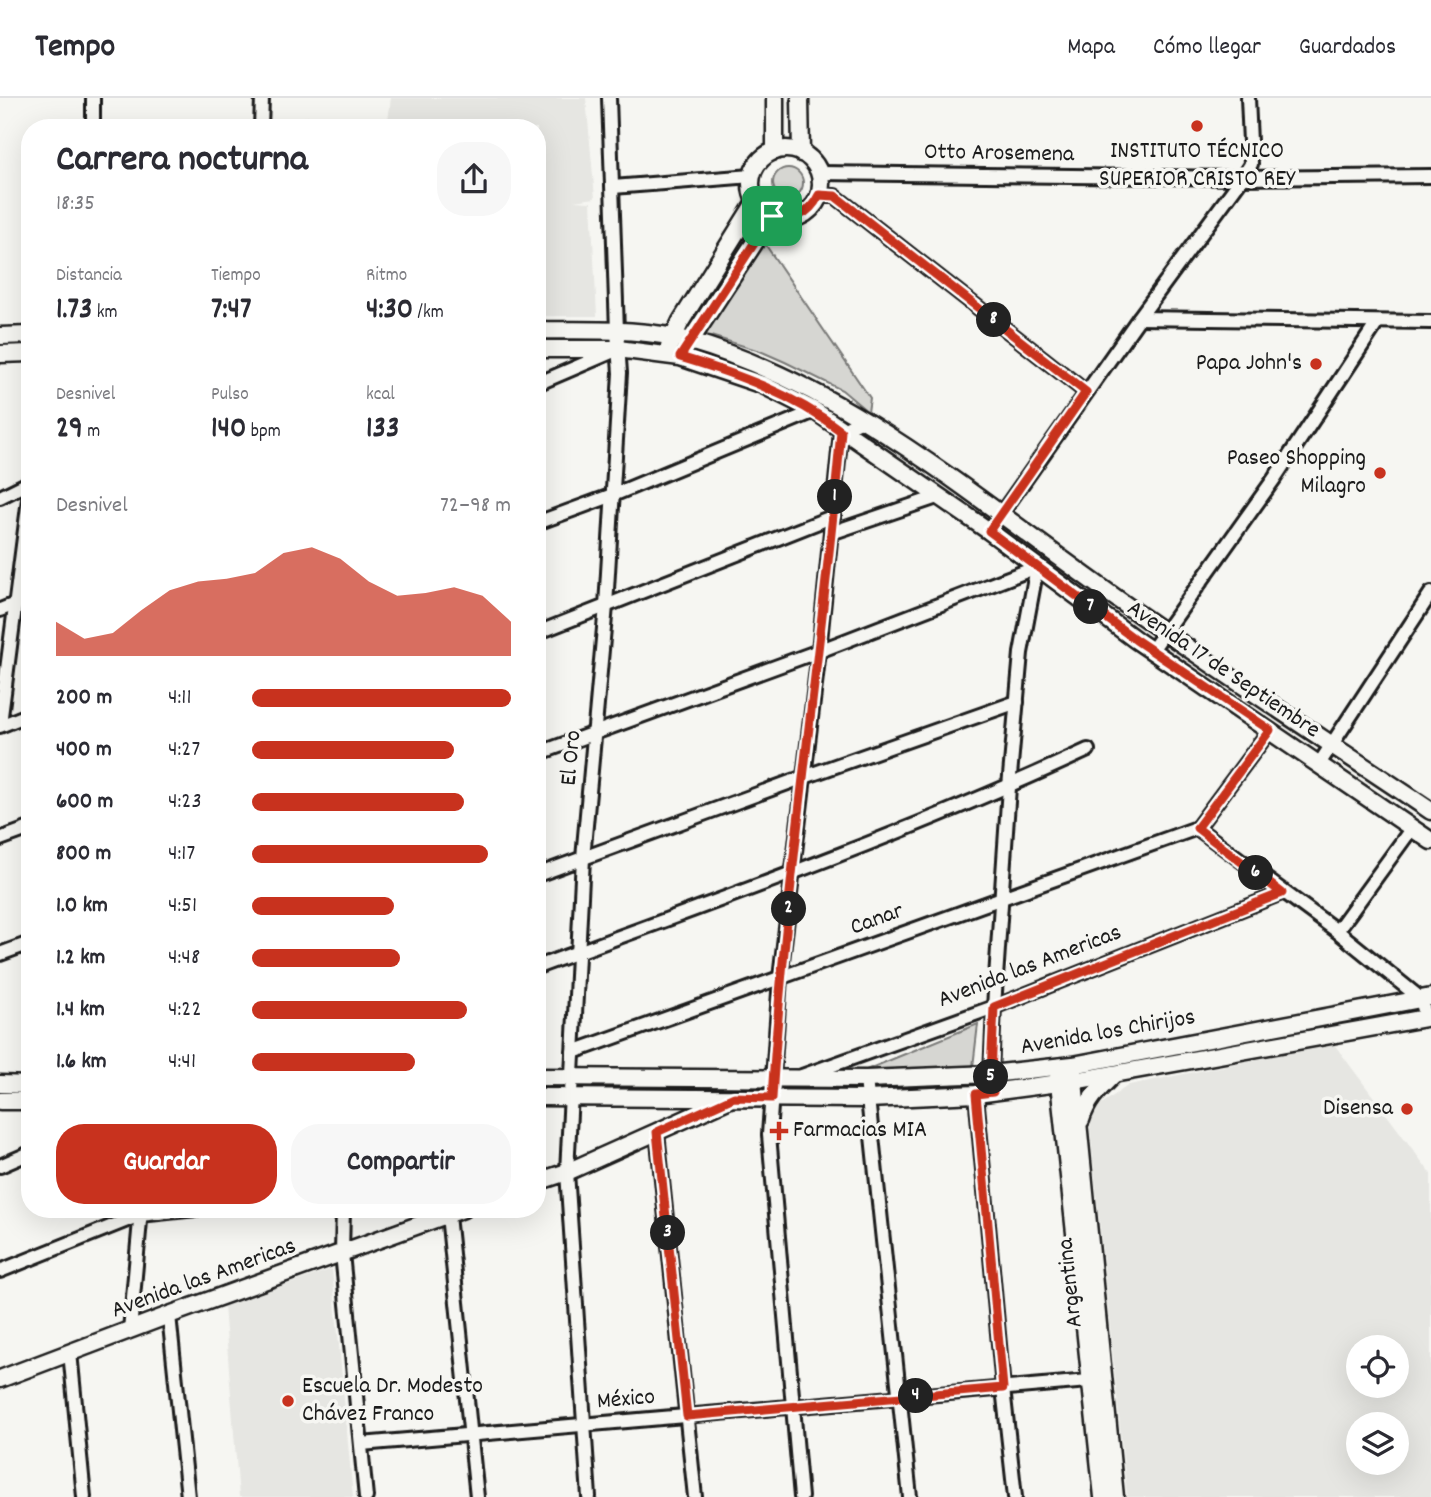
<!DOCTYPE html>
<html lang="es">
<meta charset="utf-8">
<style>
body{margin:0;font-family:Dekko,sans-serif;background:#f7f7f7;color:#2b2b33;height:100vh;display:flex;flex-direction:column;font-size:26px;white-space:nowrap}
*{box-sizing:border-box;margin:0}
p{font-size:23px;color:#7c7c81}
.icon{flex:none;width:38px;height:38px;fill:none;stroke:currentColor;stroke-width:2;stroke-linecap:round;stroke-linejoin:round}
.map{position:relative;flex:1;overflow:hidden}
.side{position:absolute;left:21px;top:21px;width:525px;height:1099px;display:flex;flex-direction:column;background:#fff;border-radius:28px;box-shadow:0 7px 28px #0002}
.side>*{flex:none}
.buttons{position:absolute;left:1346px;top:1237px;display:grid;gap:14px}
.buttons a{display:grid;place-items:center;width:63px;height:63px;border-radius:50%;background:#fff;box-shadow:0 7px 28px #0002;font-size:35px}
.pin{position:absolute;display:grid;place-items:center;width:60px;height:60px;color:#fff;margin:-30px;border-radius:14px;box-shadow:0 4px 10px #0006}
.km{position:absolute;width:35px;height:35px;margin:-18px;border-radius:50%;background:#222;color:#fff;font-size:19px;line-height:35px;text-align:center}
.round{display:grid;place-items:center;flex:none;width:74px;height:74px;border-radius:28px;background:#f7f7f7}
.summary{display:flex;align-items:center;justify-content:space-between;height:119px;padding:0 35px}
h1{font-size:38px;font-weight:800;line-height:52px}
.stats{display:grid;grid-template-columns:repeat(3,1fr);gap:10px;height:119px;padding:7px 35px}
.stats div{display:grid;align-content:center}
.stats b{font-size:30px;font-weight:800}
.stats small{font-size:19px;font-weight:400}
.stats p{font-size:19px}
.chart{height:196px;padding:14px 35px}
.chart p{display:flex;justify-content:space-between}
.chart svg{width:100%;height:126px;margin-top:7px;fill:#c8321e;opacity:.7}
.primary-button{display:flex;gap:14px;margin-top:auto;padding:14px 35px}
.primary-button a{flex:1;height:80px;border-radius:28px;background:#c8321e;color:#fff;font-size:28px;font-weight:800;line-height:80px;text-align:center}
.primary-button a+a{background:#f7f7f7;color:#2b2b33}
ul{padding:0 35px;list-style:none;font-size:23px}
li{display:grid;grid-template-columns:112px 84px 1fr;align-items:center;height:52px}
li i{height:18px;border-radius:9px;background:#c8321e}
header{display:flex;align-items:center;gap:42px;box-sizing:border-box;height:98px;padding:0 35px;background:#fff;border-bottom:2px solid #e1e1e2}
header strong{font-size:33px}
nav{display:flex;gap:38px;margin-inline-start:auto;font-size:24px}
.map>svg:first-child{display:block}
.built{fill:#e6e6e2;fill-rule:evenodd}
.green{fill:#d6d6d2;stroke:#797977;stroke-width:2}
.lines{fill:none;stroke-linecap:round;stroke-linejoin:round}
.street-casing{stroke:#1c1c1c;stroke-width:18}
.secondary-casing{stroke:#1c1c1c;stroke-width:21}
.street{stroke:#f6f6f2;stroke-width:12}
.secondary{stroke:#f6f6f2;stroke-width:16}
.route-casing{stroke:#fff;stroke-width:14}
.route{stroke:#c8321e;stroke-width:9}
.poi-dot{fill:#c8321e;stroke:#f6f6f2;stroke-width:2.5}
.labels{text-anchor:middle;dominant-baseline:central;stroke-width:7;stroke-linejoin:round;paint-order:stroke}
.poi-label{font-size:24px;fill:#1c1c1c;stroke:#f6f6f2;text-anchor:end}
.street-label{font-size:24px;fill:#1c1c1c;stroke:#f6f6f2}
</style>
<header>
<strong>Tempo</strong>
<nav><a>Mapa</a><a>Cómo llegar</a><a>Guardados</a></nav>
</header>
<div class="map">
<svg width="1431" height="1399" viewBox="0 0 1431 1399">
<rect width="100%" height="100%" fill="#f6f6f2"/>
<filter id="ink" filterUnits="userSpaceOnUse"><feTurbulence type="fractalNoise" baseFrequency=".0143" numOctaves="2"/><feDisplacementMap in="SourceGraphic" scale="14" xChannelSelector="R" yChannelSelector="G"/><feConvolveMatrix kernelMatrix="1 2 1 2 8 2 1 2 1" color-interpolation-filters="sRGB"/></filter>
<g filter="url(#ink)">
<g class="built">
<polygon points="391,0 586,0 595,100 574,103 591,104 597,218 537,218 537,30 387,30"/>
<polygon points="311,18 334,20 333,30 282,30 282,22"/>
<path d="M 1334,946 L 1431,1076 L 1431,1399 L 1127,1399 L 1090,1031 L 1093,1017 L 1100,1007 L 1129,987 ZM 1358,1250 L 1396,1250 L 1396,1288 L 1358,1288 ZM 1358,1326 L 1396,1326 L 1396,1365 L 1358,1365 Z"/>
<polygon points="332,1171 353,1399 239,1399 224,1208"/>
</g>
<g class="green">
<circle cx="788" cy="85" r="15"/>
<polygon points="763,143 870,300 868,314 842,292 785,264 760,253 704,236"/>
<polygon points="978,926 973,969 866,972"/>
</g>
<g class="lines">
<defs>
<g id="street">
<polyline points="93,0 93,30"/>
<polyline points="261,30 262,0"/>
<polyline points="819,75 1242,80 1431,78"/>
<polyline points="613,89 752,78"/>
<polyline points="819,98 835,98 1086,294"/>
<polyline points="1139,220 1431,224"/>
<polyline points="537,286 614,253"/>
<polyline points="0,399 30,384"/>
<polyline points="537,425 613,397 815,313"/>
<polyline points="989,433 1139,220 1242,80 1251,66 1248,0"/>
<polyline points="831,435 940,398"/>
<polyline points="0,512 30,500"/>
<polyline points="537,535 834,418"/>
<polyline points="1152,552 1274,381 1377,225"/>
<polyline points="0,626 30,393"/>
<polyline points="0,628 30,616"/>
<polyline points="1270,632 1197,730 1337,833 1421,901 1426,920"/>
<polyline points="537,656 819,553 1037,469"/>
<polyline points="1319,666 1431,495"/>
<polyline points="0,741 30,730"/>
<polyline points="537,777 804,679 1017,604"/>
<polyline points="1337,833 1412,730"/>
<polyline points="0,856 30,845"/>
<path d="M 537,869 C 723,801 909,735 1088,652"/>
<polyline points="573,954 1197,730"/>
<polyline points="802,978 994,909 1282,795"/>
<polyline points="866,981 910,1399"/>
<polyline points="993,994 991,976 994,909 1009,689 1021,555 1037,469"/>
<polyline points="976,996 1003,1290 1015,1399"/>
<polyline points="657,1034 695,1399"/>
<polyline points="0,1068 30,1055"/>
<polyline points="343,1111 342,1155 366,1399"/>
<polyline points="448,1117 477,1399"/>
<polyline points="0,1173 140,1117 196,1111"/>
<polyline points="169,1217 188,1399"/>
<polyline points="130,1232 141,1112"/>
<polyline points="70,1254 84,1399"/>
<polyline points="361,1346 1100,1282"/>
<polyline points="589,1399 567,1074 583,760 606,508 620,275 617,233 609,0"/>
<polyline points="801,1399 769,1037 780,880 819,553 841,333 862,322"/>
</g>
<g id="secondary">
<polyline points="775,0 775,53"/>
<polyline points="800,0 801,55"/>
<circle cx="786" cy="86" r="35"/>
<path d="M 537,232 C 588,233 641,229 690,243 C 844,287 974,399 1102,490 C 1209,567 1321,639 1431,713"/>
<polyline points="0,238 30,237"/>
<polyline points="669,248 681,223 756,103"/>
<polyline points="537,251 618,251 680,259 763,287 815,313 989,433 1136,542 1431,743"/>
<polyline points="685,251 772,118"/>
<polyline points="0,256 30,255"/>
<polyline points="1073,973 1115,1399"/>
<polyline points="1058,975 1103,1399"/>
<polyline points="537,979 866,981 991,976 1073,967 1431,899"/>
<polyline points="0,986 30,987"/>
<polyline points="537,999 868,1001 976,996 1074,983 1431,919"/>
<polyline points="0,1003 30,1003"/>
<path d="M 1081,1022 C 1087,1002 1099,991 1114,976"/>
<polyline points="537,1084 567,1074 728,1002"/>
<polyline points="0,1281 169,1217 463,1111"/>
</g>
</defs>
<use href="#street" class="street-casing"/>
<use href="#secondary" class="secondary-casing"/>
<use href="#street" class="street"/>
<use href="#secondary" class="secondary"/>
</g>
</g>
<g class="lines" filter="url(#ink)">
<defs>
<path id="route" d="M 819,97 L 835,98 L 1086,294 L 989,433 L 1136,542 L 1270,632 L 1197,730 L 1282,795 L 994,909 L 991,976 L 993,994 L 976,996 L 1003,1290 L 687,1318 L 657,1034 L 734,999 L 772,1000 C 786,777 822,555 841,333 C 793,296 737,276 680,259 L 772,118 C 793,124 809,117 819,97 Z"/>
</defs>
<use href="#route" class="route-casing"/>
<use href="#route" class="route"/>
</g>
<g class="poi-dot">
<circle cx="1197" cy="28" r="7"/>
<circle cx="1316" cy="266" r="7"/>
<circle cx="1380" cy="375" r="7"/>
<circle cx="1407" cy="1011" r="7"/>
<path d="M775.5 1022.5h7v7h7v7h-7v7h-7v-7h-7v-7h7z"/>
<circle cx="288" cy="1303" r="7"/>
</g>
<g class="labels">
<g class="poi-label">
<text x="1197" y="54" text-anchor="middle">INSTITUTO TÉCNICO<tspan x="1197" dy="28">SUPERIOR CRISTO REY</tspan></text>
<text x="1302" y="266">Papa John's</text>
<text x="1366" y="361">Paseo Shopping<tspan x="1366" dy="28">Milagro</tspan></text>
<text x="1393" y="1011">Disensa</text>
<text x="793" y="1033" text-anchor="start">Farmacias MIA</text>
<text x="302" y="1289" text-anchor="start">Escuela Dr. Modesto<tspan x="302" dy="28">Chávez Franco</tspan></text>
</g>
<g class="street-label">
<text transform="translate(999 56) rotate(1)">Otto Arosemena</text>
<text transform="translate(1223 572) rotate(34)">Avenida 17 de Septiembre</text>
<text transform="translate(572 660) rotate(-85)">El Oro</text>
<text transform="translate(877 822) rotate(-20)">Canar</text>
<text transform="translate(1030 869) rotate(-21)">Avenida las Americas</text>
<text transform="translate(1108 935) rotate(-10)">Avenida los Chirijos</text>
<text transform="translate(204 1181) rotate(-20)">Avenida las Americas</text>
<text transform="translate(1071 1185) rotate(-96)">Argentina</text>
<text transform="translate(626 1302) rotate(-5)">México</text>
</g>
</g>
</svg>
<div class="buttons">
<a><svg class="icon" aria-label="locate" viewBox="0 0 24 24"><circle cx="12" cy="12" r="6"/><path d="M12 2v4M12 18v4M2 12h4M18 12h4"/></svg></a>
<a><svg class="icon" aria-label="layers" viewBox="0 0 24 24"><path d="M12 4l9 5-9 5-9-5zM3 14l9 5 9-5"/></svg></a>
</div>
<div class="pin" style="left:772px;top:118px;background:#1e9e55"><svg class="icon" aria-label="arrive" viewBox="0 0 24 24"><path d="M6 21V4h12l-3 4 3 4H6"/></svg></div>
<b class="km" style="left:835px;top:399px">1</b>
<b class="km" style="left:789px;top:811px">2</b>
<b class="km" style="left:668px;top:1135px">3</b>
<b class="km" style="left:916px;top:1298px">4</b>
<b class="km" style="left:991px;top:979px">5</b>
<b class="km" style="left:1256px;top:775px">6</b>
<b class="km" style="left:1091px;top:509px">7</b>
<b class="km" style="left:994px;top:222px">8</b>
<section class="side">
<div class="summary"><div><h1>Carrera nocturna</h1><p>18:35</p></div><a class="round"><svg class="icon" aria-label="share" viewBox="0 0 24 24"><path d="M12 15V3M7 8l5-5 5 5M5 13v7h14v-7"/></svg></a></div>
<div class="stats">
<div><p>Distancia</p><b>1.73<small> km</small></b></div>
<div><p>Tiempo</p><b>7:47</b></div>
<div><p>Ritmo</p><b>4:30<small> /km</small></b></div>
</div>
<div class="stats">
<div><p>Desnivel</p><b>29<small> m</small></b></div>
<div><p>Pulso</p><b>140<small> bpm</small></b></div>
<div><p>kcal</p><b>133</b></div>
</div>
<div class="chart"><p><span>Desnivel</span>72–98 m</p>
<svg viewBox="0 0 160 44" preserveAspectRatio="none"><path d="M0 44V32L10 38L20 36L30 28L40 21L50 18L60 17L70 15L80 8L90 6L100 10L110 18L120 23L130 22L140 20L150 23L160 32V44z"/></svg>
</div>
<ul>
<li><b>200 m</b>4:11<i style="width:100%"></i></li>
<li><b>400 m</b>4:27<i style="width:78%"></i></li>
<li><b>600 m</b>4:23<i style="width:82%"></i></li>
<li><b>800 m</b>4:17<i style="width:91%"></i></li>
<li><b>1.0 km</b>4:51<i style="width:55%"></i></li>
<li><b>1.2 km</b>4:48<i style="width:57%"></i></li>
<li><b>1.4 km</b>4:22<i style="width:83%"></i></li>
<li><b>1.6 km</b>4:41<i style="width:63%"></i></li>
</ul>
<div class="primary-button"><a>Guardar</a><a>Compartir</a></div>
</section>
</div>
